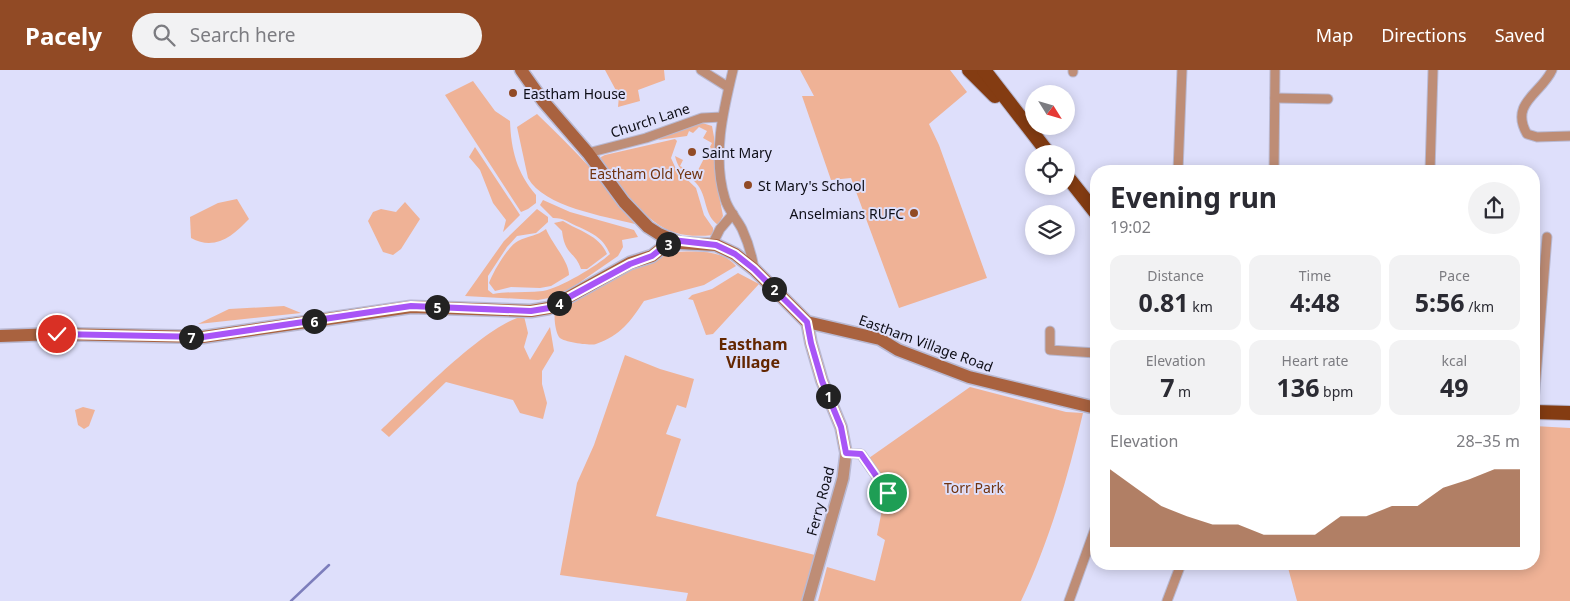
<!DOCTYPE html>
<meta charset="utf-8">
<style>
body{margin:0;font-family:"Noto Sans",sans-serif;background:#f2f2f3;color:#2b2b33;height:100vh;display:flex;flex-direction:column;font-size:19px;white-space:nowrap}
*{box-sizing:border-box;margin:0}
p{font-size:16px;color:#7c7c81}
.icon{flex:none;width:28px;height:28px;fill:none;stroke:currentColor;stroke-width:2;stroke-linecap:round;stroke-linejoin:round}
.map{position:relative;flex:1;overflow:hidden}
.side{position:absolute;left:1090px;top:95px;width:450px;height:405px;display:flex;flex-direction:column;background:#fff;border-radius:20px;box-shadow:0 2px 12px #0003}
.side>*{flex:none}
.needle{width:32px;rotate:127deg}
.tools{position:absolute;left:1025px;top:15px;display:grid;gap:10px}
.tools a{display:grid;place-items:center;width:50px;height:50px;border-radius:50%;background:#fff;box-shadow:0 2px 12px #0003;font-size:25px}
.pin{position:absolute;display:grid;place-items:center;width:42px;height:42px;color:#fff;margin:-21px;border:2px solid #fff;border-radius:50%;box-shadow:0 1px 5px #0007}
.km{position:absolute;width:25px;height:25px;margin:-12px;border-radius:50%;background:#222;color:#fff;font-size:14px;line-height:25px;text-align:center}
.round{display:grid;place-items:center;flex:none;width:52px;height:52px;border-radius:26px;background:#f2f2f3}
.summary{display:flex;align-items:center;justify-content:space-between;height:85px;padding:0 20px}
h1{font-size:28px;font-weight:700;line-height:38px}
.stats{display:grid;grid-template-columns:repeat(3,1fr);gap:8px;height:85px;padding:5px 20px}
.stats div{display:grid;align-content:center;border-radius:12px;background:#f2f2f3;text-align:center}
.stats b{font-size:25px;font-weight:700}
.stats small{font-size:14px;font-weight:400}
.stats p{font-size:14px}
.chart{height:140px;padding:10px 20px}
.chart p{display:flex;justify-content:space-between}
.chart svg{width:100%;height:90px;margin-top:5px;fill:#914a25;opacity:.7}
header{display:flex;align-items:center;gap:30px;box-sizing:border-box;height:70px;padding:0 25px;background:#914a25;color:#fff}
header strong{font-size:24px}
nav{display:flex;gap:28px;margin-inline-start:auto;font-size:18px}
.search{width:350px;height:45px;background:#f2f2f3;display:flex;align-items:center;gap:12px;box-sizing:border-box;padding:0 18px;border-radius:28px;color:#7c7c81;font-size:19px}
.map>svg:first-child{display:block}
.green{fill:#efb296}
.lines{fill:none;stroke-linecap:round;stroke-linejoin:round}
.stream{stroke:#7d7ebc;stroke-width:2.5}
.minor-casing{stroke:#b9b9d2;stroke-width:11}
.tertiary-casing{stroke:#b9b9d2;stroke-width:14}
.secondary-casing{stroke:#b9b9d2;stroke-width:15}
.trunk-casing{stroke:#b9b9d2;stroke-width:16}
.minor{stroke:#be8d76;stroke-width:9}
.tertiary{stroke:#be8d76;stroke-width:11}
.secondary{stroke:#a9623f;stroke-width:12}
.trunk{stroke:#843c12;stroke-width:14}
.route-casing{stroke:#fff;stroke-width:10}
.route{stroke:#a855f7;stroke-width:6}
.poi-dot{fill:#914a25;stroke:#dedffb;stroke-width:2}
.labels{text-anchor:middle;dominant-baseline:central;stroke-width:4;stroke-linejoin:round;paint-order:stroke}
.poi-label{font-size:14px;fill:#0e0e17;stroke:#dedffb;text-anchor:start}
.street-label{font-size:14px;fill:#0e0e17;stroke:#dedffb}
.park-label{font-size:14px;fill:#703310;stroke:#dedffb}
.quarter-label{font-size:16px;font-weight:bold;fill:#632600;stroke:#dedffb}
</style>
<header>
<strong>Pacely</strong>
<div class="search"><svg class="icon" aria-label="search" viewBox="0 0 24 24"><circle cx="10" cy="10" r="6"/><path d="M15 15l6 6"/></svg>Search here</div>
<nav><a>Map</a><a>Directions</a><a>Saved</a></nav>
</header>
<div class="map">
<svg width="1570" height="531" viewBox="0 0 1570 531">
<rect width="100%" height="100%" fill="#dedffb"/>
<g class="green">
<polygon points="605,0 664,0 665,10 638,20 640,31 618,37 619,26"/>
<polygon points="800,0 950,0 967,22 929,54 939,75 987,208 899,238 851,108 831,110 802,26 814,26"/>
<path d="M 473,11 L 495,41 L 510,51 C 511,80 517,103 536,125 L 536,133 L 528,139 L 521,142 L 445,25 Z"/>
<path d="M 537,44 C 572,78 608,113 635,154 C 604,146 544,137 528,108 L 517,57 Z"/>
<path d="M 699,52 L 712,56 L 714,67 L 715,104 L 723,146 L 718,155 C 703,144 708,126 696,113 C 686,101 679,103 675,86 L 683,90 L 680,96 L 696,104 L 712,73 L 703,68 L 707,61 L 699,57 L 693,63 L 689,61 L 687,66 L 658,70 L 675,60 Z"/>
<path d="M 675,69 L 677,71 L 671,88 L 676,99 L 696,118 L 704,145 L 713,158 L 713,165 C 668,170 652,153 624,121 C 616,113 606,104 602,94 L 601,87 L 605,85 Z"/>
<polygon points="475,77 520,145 503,162 506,150 493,133 480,100 469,87"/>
<path d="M 237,129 L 249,149 C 233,166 215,181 191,168 L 190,147 L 218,133 Z"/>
<path d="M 543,130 L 570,142 L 634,160 L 638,167 L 622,170 L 623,177 L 618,186 L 560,226 L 538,230 L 465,226 L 504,171 L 537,139 L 548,147 L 548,152 L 536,163 L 517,166 L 507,177 L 488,206 L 488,220 L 493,224 C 510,221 526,223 543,221 C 560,218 597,196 610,184 C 603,168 594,164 579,157 C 569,153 565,148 553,148 L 540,135 Z"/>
<polygon points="405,132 420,149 401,179 393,185 383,182 368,151 373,142 381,139 396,142"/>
<path d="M 563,151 C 579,161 599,165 607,184 L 587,199 L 581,199 C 575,181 565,186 562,161 L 554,153 Z"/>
<path d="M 546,159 C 552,174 569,191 569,205 L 551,216 L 540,218 L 511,217 L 495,221 L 489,213 C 493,202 508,176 518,171 C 528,166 537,166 546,159 Z"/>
<path d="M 671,182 C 692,182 721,178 736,196 L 704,215 L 644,231 C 630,252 621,265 596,274 C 591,276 562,272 559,267 C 555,261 553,244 556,237 L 620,202 Z"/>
<polygon points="738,203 759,214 713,264 706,265 693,230 688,229 692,225 712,219"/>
<polygon points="284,236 301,243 198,254 229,239"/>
<path d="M 524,246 L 528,263 L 524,277 L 530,290 L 550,257 L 554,281 L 542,301 L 542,314 L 547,333 L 543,349 L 520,343 L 513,330 L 446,312 L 389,367 L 381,360 C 411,332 487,253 524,246 Z"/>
<polygon points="625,285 660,299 694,309 686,338 677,335 666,364 681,369 656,446 815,485 802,531 686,531 688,523 560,505 577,413 594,375"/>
<path d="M 970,317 L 1066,342 L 1083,343 C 1068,407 1049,472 1021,531 L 818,531 L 827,497 L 875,511 L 885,470 L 877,465 L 885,425 L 890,422 L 869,388 Z"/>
<polygon points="83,337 95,340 89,356 84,359 78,355 75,340"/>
<polygon points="1534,356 1570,358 1570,531 1297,531 1287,494 1534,494"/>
</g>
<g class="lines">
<polyline class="stream" points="291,531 329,495"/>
<defs>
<g id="minor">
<polyline points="701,0 728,17"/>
<path d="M 733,0 C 723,41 712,87 725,129 C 728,140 737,149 742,159 C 748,172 752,185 754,199"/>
<polyline points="1073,0 1073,2"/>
<path d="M 1552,0 C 1542,23 1509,33 1527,64 L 1537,67 L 1570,66"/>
<polyline points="1275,28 1328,29"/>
<polyline points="588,83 646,68 702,48 722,47"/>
<polyline points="1178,101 1182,0"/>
<polyline points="1274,101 1275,0"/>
<polyline points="1430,101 1433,0"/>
<polyline points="712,175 720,159 733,144"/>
<polyline points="1050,261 1050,280 1096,283"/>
<polyline points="1534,332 1547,167"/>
<polyline points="846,383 861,384 888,423"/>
<polyline points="1069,531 1096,456"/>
<polyline points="1167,531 1181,494"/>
</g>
<polyline id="tertiary" points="807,252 811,273 822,311 841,357 846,383 843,408 808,531"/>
<g id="secondary">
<polyline points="521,0 543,31 588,83 624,132 648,157 659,164 680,173 716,175 735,184 754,199 807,252 880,269 898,280 969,307 1096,338"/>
<polyline points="0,266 57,264 203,267 411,237 531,241 549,238 630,193 652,186 672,170"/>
</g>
<g id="trunk">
<polyline points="969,0 995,26"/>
<polyline points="984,0 1049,84"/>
<polyline points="1066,105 1096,143"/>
<polyline points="1534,342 1570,343"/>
</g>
</defs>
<use href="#minor" class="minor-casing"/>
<use href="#tertiary" class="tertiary-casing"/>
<use href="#secondary" class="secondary-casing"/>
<use href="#trunk" class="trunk-casing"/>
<use href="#minor" class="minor"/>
<use href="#tertiary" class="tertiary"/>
<use href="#secondary" class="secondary"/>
<use href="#trunk" class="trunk"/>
</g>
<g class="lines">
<defs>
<polyline id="route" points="57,264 203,267 411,236 531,241 549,238 630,194 652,186 672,170 716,175 735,184 754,199 807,252 811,273 822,311 841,357 846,383 861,384 888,423"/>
</defs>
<use href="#route" class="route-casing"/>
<use href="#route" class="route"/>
</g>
<g class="poi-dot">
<circle cx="513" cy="23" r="5"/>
<circle cx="692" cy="82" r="5"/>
<circle cx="748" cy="115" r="5"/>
<circle cx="914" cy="143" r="5"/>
</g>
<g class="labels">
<g class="poi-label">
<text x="523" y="23">Eastham House</text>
<text x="702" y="82">Saint Mary</text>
<text x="758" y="115">St Mary's School</text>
<text x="904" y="143" text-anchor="end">Anselmians RUFC</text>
</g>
<g class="street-label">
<text transform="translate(650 50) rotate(-18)">Church Lane</text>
<text transform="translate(926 273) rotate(20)">Eastham Village Road</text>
<text transform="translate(820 431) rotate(-75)">Ferry Road</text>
</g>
<g class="park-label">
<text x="646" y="103">Eastham Old Yew</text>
<text x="974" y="417">Torr Park</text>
</g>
<g class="quarter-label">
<text x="753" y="274">Eastham<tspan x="753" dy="18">Village</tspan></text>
</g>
</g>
</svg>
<div class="tools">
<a><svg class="needle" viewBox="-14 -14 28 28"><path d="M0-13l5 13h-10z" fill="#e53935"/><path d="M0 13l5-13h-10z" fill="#7c7c81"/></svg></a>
<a><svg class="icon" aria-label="locate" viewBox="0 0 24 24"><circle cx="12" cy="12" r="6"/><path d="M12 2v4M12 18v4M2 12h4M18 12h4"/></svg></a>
<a><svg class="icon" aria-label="layers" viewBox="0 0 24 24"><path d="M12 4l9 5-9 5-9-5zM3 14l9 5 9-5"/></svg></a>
</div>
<div class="pin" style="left:888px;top:423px;background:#1e9e55"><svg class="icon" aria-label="arrive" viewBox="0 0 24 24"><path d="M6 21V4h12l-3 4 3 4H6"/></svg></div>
<div class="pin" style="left:57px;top:264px;background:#d93025"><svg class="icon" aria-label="check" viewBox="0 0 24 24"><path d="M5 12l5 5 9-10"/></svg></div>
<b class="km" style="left:828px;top:326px">1</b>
<b class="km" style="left:774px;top:219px">2</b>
<b class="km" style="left:668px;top:174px">3</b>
<b class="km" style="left:559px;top:233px">4</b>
<b class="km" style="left:437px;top:237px">5</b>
<b class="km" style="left:314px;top:251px">6</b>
<b class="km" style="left:191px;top:267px">7</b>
<section class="side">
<div class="summary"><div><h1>Evening run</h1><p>19:02</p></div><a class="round"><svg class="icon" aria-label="share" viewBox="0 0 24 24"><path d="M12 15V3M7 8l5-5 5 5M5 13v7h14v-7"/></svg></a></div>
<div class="stats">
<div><p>Distance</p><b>0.81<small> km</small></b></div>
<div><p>Time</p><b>4:48</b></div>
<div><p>Pace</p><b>5:56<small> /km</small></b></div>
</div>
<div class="stats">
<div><p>Elevation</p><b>7<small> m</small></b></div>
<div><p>Heart rate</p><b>136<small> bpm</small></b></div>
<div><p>kcal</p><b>49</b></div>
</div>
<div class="chart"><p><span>Elevation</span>28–35 m</p>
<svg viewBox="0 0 160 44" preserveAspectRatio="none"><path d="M0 44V6L10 15L20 24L30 29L40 33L50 33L60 38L70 38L80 38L90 29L100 29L110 24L120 24L130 15L140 11L150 6L160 6V44z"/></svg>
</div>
</section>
</div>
